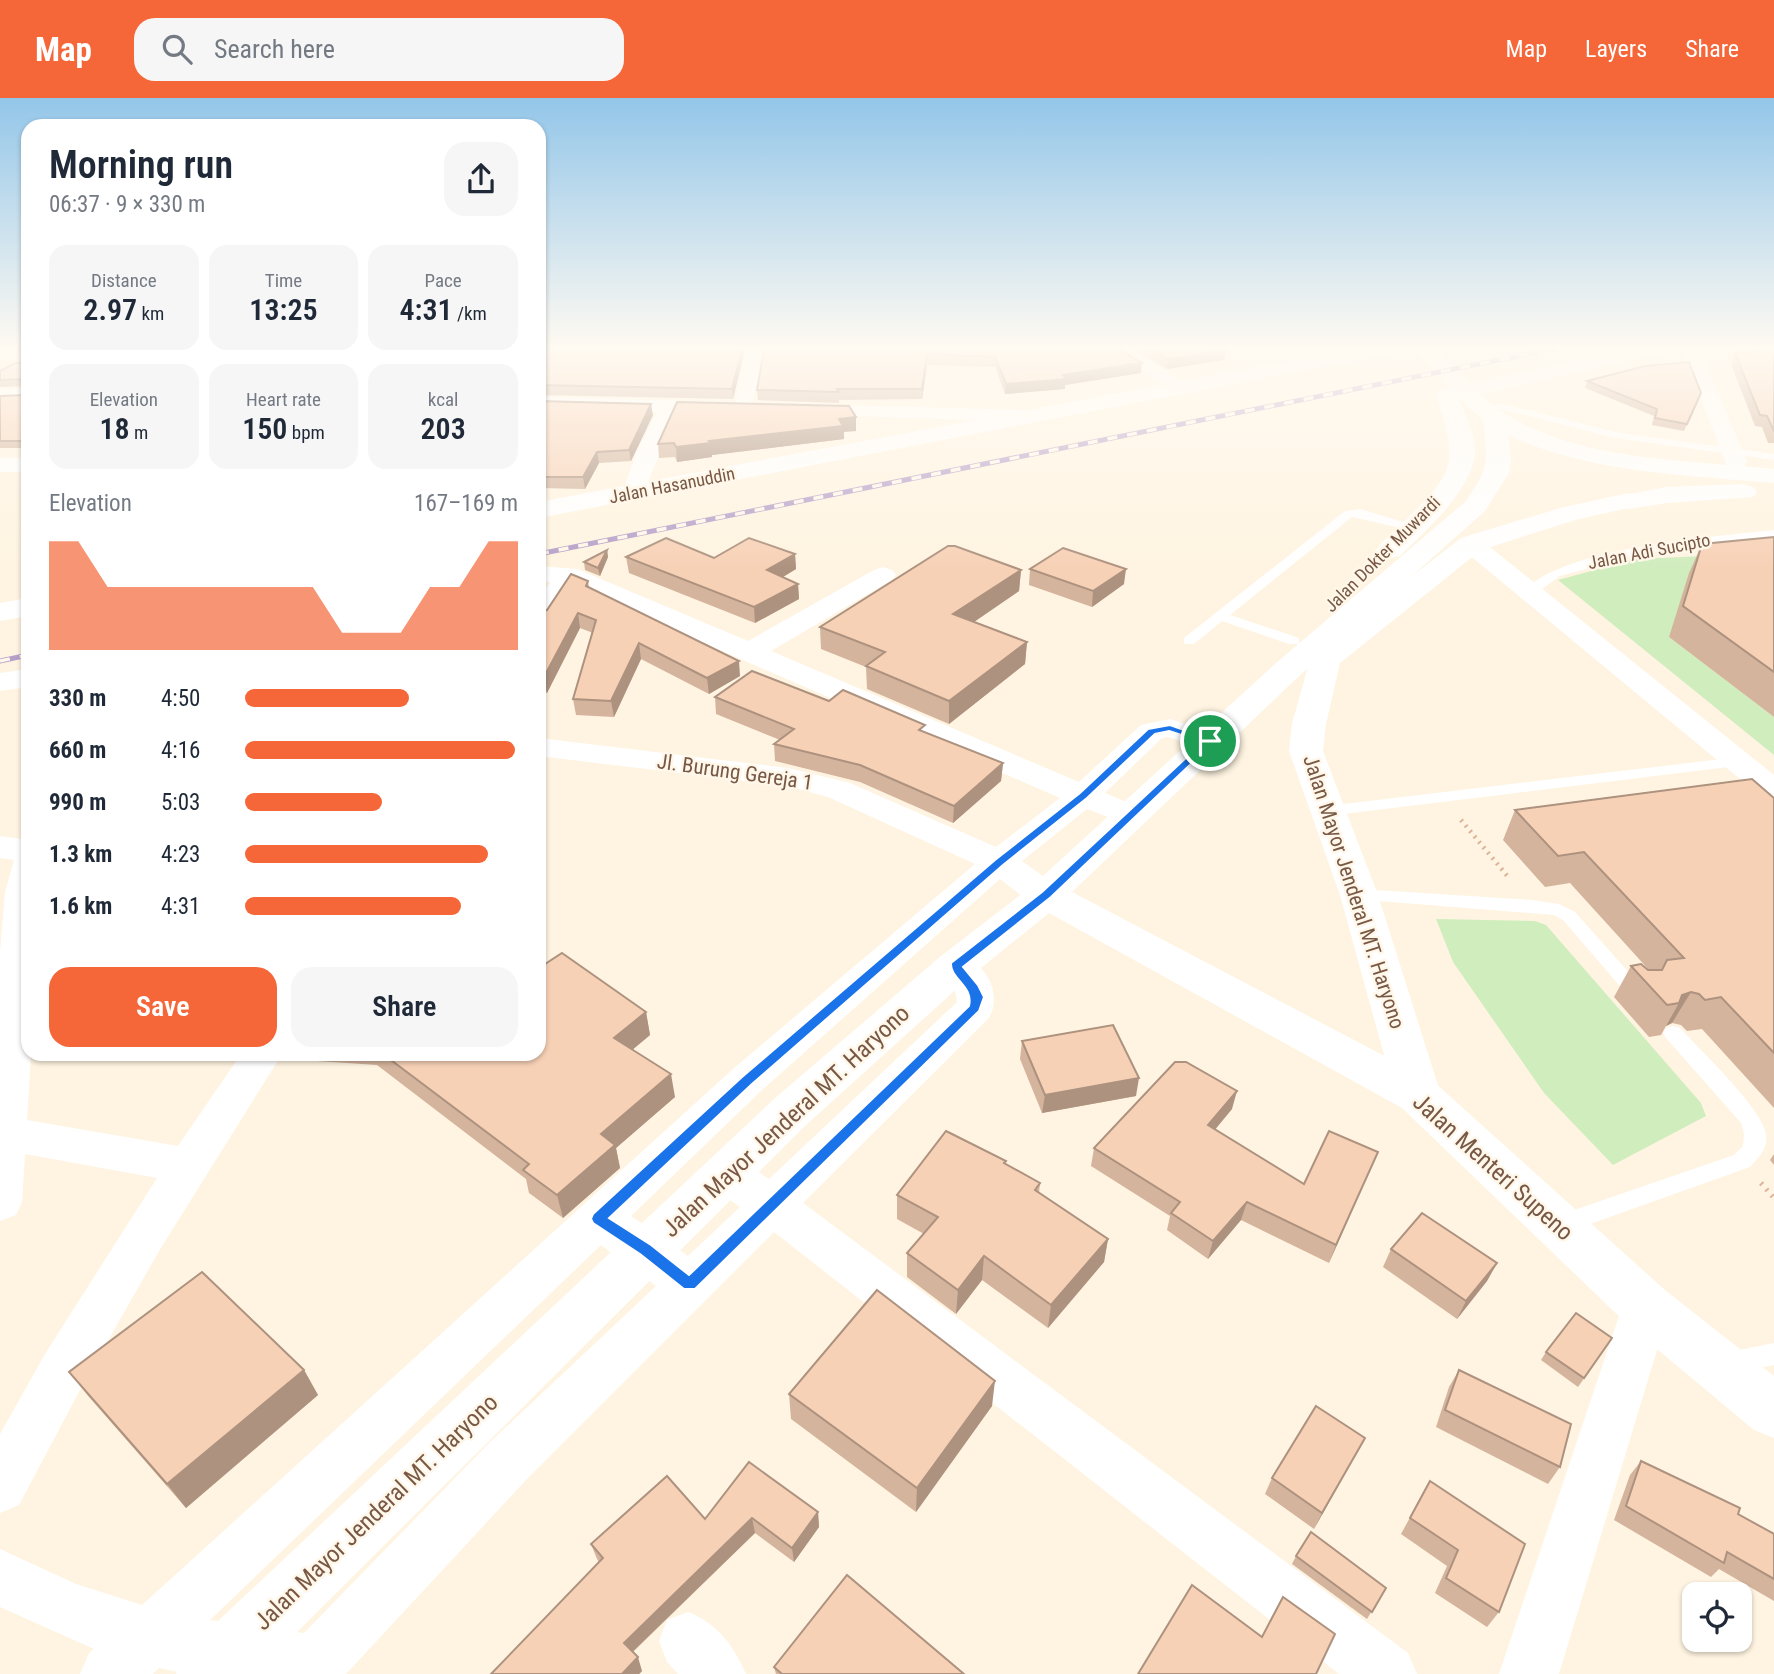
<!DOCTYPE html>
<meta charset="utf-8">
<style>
body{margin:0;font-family:"Roboto Condensed",sans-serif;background:#f6f6f7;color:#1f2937;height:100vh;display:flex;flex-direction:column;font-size:26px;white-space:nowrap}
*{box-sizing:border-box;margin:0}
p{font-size:23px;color:#747a83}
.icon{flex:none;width:38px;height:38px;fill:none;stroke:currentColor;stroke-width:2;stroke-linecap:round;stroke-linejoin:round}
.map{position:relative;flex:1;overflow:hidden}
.drawer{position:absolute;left:21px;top:21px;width:525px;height:942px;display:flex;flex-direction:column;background:#fff;border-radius:21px;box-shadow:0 2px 5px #0004}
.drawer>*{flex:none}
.fabs{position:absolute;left:1682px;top:1484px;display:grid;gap:14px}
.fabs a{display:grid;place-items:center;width:70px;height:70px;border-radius:14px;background:#fff;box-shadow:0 2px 5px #0004;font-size:35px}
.pin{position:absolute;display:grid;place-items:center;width:60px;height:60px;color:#fff;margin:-30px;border:4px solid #fff;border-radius:50%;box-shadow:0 2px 7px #0007}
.round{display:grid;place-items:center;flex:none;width:74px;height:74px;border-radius:21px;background:#f6f6f7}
.summary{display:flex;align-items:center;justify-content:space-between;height:119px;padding:0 28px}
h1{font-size:38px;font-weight:600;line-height:52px}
.metrics{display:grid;grid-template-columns:repeat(3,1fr);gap:10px;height:119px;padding:7px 28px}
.metrics div{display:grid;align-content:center;border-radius:18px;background:#f6f6f7;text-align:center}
.metrics b{font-size:30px;font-weight:600}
.metrics small{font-size:19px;font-weight:400}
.metrics p{font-size:19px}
.chart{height:196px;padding:14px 28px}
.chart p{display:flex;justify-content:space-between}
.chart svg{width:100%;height:126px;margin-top:7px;fill:#f56739;opacity:.7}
.cta{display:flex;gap:14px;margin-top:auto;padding:14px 28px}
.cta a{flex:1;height:80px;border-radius:21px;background:#f56739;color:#fff;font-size:28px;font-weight:600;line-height:80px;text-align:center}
.cta a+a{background:#f6f6f7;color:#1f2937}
ul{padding:0 28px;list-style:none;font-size:23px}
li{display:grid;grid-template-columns:112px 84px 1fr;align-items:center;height:52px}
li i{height:18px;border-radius:9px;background:#f56739}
header{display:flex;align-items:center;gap:42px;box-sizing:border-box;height:98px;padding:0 35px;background:#f56739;color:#fff}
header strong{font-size:33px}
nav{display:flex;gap:38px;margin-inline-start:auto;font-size:24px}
.search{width:490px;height:63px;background:#f6f6f7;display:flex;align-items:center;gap:18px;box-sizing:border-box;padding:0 24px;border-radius:21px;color:#747a83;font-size:26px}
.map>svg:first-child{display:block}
.green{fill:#d0edbe}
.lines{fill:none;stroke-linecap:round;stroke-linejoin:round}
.path-far1{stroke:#dcb499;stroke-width:4.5;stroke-dasharray:2 5;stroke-linecap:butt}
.path{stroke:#dcb499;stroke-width:5;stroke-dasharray:2 6;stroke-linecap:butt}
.service{fill:#fff;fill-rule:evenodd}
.minor{fill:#fff;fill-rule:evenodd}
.tertiary{fill:#fff;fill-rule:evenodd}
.secondary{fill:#fff;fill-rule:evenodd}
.rail-casing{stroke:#b69fc9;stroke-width:5}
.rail{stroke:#fff7e9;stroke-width:3.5;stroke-dasharray:10;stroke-linecap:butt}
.wall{fill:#d4b49d}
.shaded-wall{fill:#ad927f}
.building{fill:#f7d1b6;stroke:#ad927f;stroke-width:2}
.route{fill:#1a73e8;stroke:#fff;stroke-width:2;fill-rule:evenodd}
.labels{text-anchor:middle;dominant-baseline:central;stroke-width:5;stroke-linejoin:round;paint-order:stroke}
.far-street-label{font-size:18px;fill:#785845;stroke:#fff7e9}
.street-label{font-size:21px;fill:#785845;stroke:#fff7e9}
.near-street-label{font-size:24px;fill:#785845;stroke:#fff7e9}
</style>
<header>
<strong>Map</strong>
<div class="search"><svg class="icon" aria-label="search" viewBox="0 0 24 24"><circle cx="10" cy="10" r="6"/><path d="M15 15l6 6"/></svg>Search here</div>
<nav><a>Map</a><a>Layers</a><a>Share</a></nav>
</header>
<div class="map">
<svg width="1774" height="1576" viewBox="0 0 1774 1576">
<rect width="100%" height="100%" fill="#fff4e1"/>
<g class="green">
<polygon points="1774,455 1669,539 1774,619 1774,657 1558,482 1635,461"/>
<polygon points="1436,821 1535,823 1546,827 1701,1005 1706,1018 1613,1067 1544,995 1453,864"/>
</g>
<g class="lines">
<polyline class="path-far1" points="1461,722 1509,780"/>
<polyline class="path" points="1761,1085 1774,1100"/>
<g class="service">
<polygon points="1304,251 1315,251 1334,261 1326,263"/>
<polygon points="1500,305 1615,334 1774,356 1774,362 1615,340 1496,310 1495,308"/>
<polygon points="1360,411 1420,429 1414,433 1352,419 1230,517 1299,540 1299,546 1289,546 1222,523 1194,546 1184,546 1184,540 1345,413"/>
<path d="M 1774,432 L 1774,440 L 1649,454 L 1560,478 L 1535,496 L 1525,496 L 1524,493 C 1564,449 1714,439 1774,432 Z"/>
<polygon points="1739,659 1747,664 1745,667 1327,718 1319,713 1327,708"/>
<polygon points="1359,791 1532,802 1559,806 1575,814 1648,896 1645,901 1631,901 1563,822 1554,817 1353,801 1350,797 1353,793"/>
<path d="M 1673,928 L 1680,930 C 1700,952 1762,1010 1766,1036 C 1768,1051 1759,1059 1750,1069 L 1562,1136 L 1554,1133 L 1551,1126 L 1554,1119 L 1734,1057 L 1743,1048 L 1744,1036 L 1741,1025 L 1666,940 L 1663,935 L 1666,930 Z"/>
<polygon points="1774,1245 1774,1267 1729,1276 1720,1272 1717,1264 1720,1256"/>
</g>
<g class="minor">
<polygon points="746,251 764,251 751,315 737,315 734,310 731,314 724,316 677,315 641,400 625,400 622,395 638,351 657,314 539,311 539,299 724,304 731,306 734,310"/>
<polygon points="1107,251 1129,251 1192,289 1182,295 1175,293"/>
<polygon points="1682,251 1700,251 1747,364 1744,369 1728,369 1725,364"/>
<polygon points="28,290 28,302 0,303 0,291"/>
<polygon points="804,306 1028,312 1035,314 1038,318 1035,322 1028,324 797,316 794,312 797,308"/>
<rect x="0" y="360" width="28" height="14"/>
<polygon points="1471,439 1480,441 1774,677 1774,703 1763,700 1462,451 1459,446 1462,441"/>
<path d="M 539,468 L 577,471 L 748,543 L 874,472 L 883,469 L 892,472 L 896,477 L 892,482 L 771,553 L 1079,684 L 1141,627 L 1170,621 L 1221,637 L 1225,643 L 1221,649 L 1210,652 L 1168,639 L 1162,640 L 1105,695 L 1143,711 L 1147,718 L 1143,725 L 1131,728 L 1087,711 L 1022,763 L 1058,789 L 1064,797 L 1058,805 C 1034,812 1019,795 1000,781 L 761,993 L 631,1118 L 688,1158 L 740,1109 L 709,1088 L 703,1075 L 709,1062 C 736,1053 748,1067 769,1081 L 957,904 L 955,892 L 937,868 L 943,859 C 976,849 1006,890 989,920 L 803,1105 L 1408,1555 L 1417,1576 L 1339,1576 L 774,1134 L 527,1381 L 346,1576 L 188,1576 L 159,1570 L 153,1576 L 80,1576 L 89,1555 L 94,1551 L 0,1509 L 0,1451 L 76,1486 L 142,1507 L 733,971 L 975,766 L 828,699 L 787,688 L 539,658 L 539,640 L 788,670 L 850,685 L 996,749 L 1060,700 L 573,488 L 548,526 L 539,528 L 539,500 L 550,484 L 539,484 ZM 601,1147 L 656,1188 L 489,1345 L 304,1535 L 210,1522 Z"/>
<polygon points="28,571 28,589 0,593 0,575"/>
<polygon points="0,738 28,742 28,956 31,956 27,1022 178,1048 241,956 282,956 159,1153 81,1290 19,1407 0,1415 0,1336 45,1256 157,1080 25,1056 22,1104 16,1117 0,1123 0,854 5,794 14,762 0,760"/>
<polygon points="1646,1187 1663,1194 1670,1209 1559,1576 1499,1576 1622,1209 1629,1194"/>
<path d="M 688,1514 C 718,1526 733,1547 746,1576 L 678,1576 L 667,1564 L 659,1543 L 667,1522 Z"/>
</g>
<polygon class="tertiary" points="1628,395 1637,398 1641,403 1637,408 1575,422 1481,452 1340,565 1326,626 1323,653 1378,797 1441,997 1434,1010 1418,1015 1402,1010 1395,997 1340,797 1289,653 1292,626 1310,561 1314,554 1461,440 1560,410"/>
<g class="secondary">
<polygon points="1353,251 1393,251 1390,255 1383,257 539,420 539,404"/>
<path d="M 1416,251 L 1437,251 L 1469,286 L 1629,251 L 1665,251 L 1662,255 L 1655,257 L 1480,296 C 1553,364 1679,361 1774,371 L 1774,385 C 1686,377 1589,375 1508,337 L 1511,361 L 1509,375 L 1485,413 L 1297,580 L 1072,794 L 1434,984 L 1665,1192 L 1774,1278 L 1774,1340 L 1754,1332 L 1627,1226 L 1402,1010 L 1049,815 L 971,878 L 806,1027 L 255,1576 L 176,1576 L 186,1553 L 774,1001 L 941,858 L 1032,788 L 1275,566 L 1466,403 C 1491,366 1487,365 1483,322 L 1459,301 C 1465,317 1475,335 1475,353 C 1474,391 1425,433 1400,458 L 1390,460 L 1380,458 L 1376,452 C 1385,440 1397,431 1407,421 C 1459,371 1456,362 1436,297 L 1439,292 L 1449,290 Z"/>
<polygon points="1744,386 1753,389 1757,394 1753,399 1667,405 1628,411 1619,408 1615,403 1619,398 1667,389"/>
<polygon points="28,500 28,518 0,523 0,505"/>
</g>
<defs>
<g id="rail">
<polyline points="539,456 1553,251"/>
<polyline points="0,563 28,557"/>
</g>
</defs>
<use href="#rail" class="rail-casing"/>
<use href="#rail" class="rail"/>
</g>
<g class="wall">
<polygon points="539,251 745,251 733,301 539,297"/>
<polygon points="764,251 1119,251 1141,275 1065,287 1065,291 1005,296 995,269 927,267 922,301 839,302 839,305 758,302 757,292"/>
<polygon points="1133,251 1224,251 1226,252 1224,262 1167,271"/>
<polygon points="1752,251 1774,251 1774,345 1768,345 1762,329 1755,328 1731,266 1735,255 1751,253"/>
<polygon points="28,265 28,350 0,350 0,298 27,297 27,288 0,289 0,273"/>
<polygon points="1587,283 1701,295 1684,333 1652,327 1654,318 1585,290"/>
<polygon points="539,303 653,317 631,363 599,365 585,391 539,390"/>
<polygon points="856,333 844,334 844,341 712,357 712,359 677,364 675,359 659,360 658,346"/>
<polygon points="1774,439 1774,619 1669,539 1689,475 1702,446"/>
<polygon points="607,452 608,459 600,478 585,472 584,464"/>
<polygon points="795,456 796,471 783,479 798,486 799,501 755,525 629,475 626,459 714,460"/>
<polygon points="1030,471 1124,486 1092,509 1029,487"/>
<polygon points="1021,472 1019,493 974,524 1027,544 1025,566 949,626 867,591 866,569 821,551 820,529"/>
<polygon points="588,483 589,489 740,578 709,596 641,561 614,619 576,617 573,601 593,535 580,530 547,595 539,595 539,514 547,512"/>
<polygon points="715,599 829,603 925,634 1003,665 1001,683 953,725 860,684 775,663 774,646 780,642 716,616"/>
<polygon points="1774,700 1774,1010 1702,931 1687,933 1681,927 1672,925 1666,928 1661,937 1649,939 1614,899 1631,868 1649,872 1570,785 1545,789 1503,742 1515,712"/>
<polygon points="646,914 650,937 632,952 675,999 616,1050 620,1070 563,1120 529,1095 526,1081 377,967 317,963 314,956 539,956"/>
<polygon points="1022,943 1136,998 1042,1015 1020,961"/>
<polygon points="1232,1011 1215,1031 1304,1086 1370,1072 1329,1165 1241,1122 1208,1161 1167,1132 1170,1118 1091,1068 1094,1050"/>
<polygon points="1774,1056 1774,1067 1770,1062"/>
<polygon points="1005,1066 1040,1085 1039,1095 1108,1141 1104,1164 1048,1230 982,1182 956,1216 907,1179 907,1155 924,1136 897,1121 897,1097"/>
<polygon points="1391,1151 1497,1165 1487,1183 1457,1221 1383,1169"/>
<polygon points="1612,1240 1578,1289 1541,1262 1546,1254"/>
<polygon points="304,1272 318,1297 186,1410 89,1299 69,1274"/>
<polygon points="1459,1272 1560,1369 1548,1386 1436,1329 1449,1289"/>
<polygon points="789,1296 992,1308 916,1414 791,1321"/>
<polygon points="1365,1340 1314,1431 1265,1396 1272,1380"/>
<polygon points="1641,1363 1774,1436 1774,1503 1719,1471 1711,1479 1614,1422 1630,1377"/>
<polygon points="1430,1383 1499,1514 1487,1529 1435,1495 1447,1468 1401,1436"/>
<polygon points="818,1414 819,1429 794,1464 755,1435 633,1554 642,1573 639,1576 599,1464 597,1461 591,1446 705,1421"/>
<polygon points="1296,1458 1386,1490 1367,1521 1292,1466"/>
<polygon points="774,1569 964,1576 776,1576"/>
</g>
<g class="shaded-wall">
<polygon points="742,251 745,251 733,301 732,291"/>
<polygon points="1226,252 1224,262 1167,271 1168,261"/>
<polygon points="927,256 927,267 922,301 922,291"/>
<polygon points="1142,265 1141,275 1065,287 1065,291 1005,296 1006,286"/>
<polygon points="651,306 653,317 631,363 629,352"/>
<polygon points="856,319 856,333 844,334 844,341 712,357 712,359 677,364 676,349 839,321"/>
<polygon points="597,354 599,365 585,391 583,379"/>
<polygon points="607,452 608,459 600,478 598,470"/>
<polygon points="795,456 796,471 768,488 767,472"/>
<polygon points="1126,471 1124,486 1092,509 1093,493"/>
<polygon points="1021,472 1019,493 952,539 953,516"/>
<polygon points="798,486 799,501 755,525 754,509"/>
<polygon points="578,515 580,530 547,595 544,579"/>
<polygon points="1027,544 1025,566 949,626 949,603"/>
<polygon points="639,545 641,561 614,619 611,603"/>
<polygon points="739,563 740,578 709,596 707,580"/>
<polygon points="1003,665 1001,683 953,725 954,708"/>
<polygon points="1691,894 1672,925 1666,928 1679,905 1682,897"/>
<polygon points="646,914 650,937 619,963 614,940"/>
<polygon points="671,976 675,999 616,1050 620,1070 563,1120 557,1097 601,1036"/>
<polygon points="1139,980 1136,998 1042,1015 1045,997"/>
<polygon points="1237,993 1232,1011 1204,1045 1208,1027"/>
<polygon points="1378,1054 1370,1072 1329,1165 1336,1147"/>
<polygon points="1247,1104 1241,1122 1208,1161 1213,1143"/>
<polygon points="1108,1141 1104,1164 1048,1230 1051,1207"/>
<polygon points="984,1158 982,1182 956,1216 958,1192"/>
<polygon points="1497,1165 1487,1183 1457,1221 1466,1203"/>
<polygon points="304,1272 318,1297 186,1410 167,1386"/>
<polygon points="995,1283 992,1308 916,1414 917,1390"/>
<polygon points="1365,1340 1356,1356 1314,1431 1322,1415"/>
<polygon points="818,1414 819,1429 794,1464 792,1450"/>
<polygon points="752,1420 755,1435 628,1558 624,1545"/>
<polygon points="638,1559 642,1573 639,1576 622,1576"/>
</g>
<g class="building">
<polygon points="539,251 742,251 732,291 539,287"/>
<polygon points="764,251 1119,251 1142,265 1063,277 1066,281 1006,286 995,259 927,256 922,291 837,291 839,294 757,292"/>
<polygon points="1151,251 1224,251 1226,252 1168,261"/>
<polygon points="1759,251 1774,251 1774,333 1767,318 1760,317 1735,255 1762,252"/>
<polygon points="1689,264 1701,295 1687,326 1655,320 1657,311 1587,283 1645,268"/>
<polygon points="15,265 28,265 28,343 0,343 0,298 27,297 27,281 0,282 0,273"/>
<polygon points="539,303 651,306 629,352 597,354 583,379 539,379"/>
<polygon points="677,304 849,308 856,319 839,321 843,328 709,343 711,345 676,349 674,345 658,346"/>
<polygon points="1774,439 1774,574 1683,508 1702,446"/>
<polygon points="666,440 714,460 749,440 795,456 767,472 798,486 754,509 626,459"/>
<polygon points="948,448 955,448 1021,472 953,516 1027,544 949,603 866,568 885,554 820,529"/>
<polygon points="1063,450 1126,471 1093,493 1030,471"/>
<polygon points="607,452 598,470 584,464"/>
<polygon points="571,476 588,483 586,488 739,563 707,580 639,545 611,603 573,601 596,522 578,515 544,579 539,579 539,514 547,512"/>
<polygon points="752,573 829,603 843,592 925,627 919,632 1003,665 954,708 860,667 774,646 794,631 715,599"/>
<polygon points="1752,681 1774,700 1774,955 1721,899 1705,902 1699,896 1691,894 1682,897 1679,905 1667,907 1631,868 1641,866 1648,872 1662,872 1667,862 1684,860 1584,754 1558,758 1515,712"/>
<polygon points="562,855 646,914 614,940 671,976 601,1036 615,1047 557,1097 523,1072 529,1066 383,956 539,956 539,870"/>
<polygon points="1113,927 1139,980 1045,997 1022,943"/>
<polygon points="1175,964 1186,964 1237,993 1208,1027 1304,1086 1329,1033 1378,1054 1336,1147 1247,1104 1213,1143 1171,1115 1180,1104 1094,1050"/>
<polygon points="946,1033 1006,1063 1004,1065 1040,1085 1035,1092 1108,1141 1051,1207 984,1158 958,1192 907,1155 938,1119 897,1097"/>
<polygon points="1422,1115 1497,1165 1466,1203 1391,1151"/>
<polygon points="202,1174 304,1272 167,1386 69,1274"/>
<polygon points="877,1192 995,1283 917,1390 789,1296"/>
<polygon points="1576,1215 1612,1240 1584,1280 1546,1254"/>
<polygon points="1459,1272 1571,1326 1560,1369 1445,1312"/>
<polygon points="1316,1308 1365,1340 1322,1415 1272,1380"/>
<polygon points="1641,1363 1740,1410 1738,1416 1774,1436 1774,1481 1727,1454 1724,1465 1626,1408"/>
<polygon points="749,1364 818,1414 792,1450 752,1420 624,1545 638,1559 622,1576 491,1576 603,1460 591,1446 667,1378 705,1421"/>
<polygon points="1430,1383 1525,1446 1499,1514 1446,1480 1458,1452 1410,1420"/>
<polygon points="1311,1434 1386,1490 1372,1514 1296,1458"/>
<polygon points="847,1477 964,1576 782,1576 774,1569"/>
<polygon points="1192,1487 1262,1539 1283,1499 1335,1536 1316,1576 1138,1576"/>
</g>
<linearGradient id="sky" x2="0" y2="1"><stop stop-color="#93c6e9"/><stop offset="0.53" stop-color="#fffaf2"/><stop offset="1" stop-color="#fffaf2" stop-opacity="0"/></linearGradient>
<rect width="1774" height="471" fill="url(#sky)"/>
<path class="route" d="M 1170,627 L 1215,643 L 1051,799 L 963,869 L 978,887 L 984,899 L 979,913 L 695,1191 L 684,1191 L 640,1156 L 593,1125 L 591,1121 L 593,1116 L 742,979 L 995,762 L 1080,695 L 1148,631 ZM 1169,633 L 1203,644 L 1042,794 L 951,865 C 950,881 974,888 969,908 L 689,1177 L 651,1147 L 609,1120 L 752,986 L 1003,767 L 1087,700 L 1155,636 Z"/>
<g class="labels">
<g class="far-street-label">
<text transform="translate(672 387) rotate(-11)">Jalan Hasanuddin</text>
<text transform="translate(1649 453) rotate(-11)">Jalan Adi Sucipto</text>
<text transform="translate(1382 456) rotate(-45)">Jalan Dokter Muwardi</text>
</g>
<g class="street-label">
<text transform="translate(735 674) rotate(8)">Jl. Burung Gereja 1</text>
<text transform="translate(1354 794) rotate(72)">Jalan Mayor Jenderal MT. Haryono</text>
</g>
<g class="near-street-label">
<text transform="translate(786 1023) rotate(-43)">Jalan Mayor Jenderal MT. Haryono</text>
<text transform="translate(1493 1069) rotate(42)">Jalan Menteri Supeno</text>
<text transform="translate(376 1414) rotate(-44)">Jalan Mayor Jenderal MT. Haryono</text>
</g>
</g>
</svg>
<div class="fabs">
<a><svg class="icon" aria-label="locate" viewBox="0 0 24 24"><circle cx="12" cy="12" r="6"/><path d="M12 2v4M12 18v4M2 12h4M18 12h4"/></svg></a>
</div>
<div class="pin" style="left:1210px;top:643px;background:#1e9e55"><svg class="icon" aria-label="arrive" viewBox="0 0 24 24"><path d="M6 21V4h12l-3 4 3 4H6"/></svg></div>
<section class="drawer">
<div class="summary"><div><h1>Morning run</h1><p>06:37 · 9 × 330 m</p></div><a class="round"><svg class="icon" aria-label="share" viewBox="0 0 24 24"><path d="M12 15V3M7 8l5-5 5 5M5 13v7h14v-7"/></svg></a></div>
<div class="metrics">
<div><p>Distance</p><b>2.97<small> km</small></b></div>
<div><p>Time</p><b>13:25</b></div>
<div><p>Pace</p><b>4:31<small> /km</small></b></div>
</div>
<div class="metrics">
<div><p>Elevation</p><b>18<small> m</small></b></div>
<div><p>Heart rate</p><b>150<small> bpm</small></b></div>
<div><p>kcal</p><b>203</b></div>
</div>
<div class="chart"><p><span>Elevation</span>167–169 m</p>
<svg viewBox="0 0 160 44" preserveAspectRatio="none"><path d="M0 44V6L10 6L20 22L30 22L40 22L50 22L60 22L70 22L80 22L90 22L100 38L110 38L120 38L130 22L140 22L150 6L160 6V44z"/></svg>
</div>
<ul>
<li><b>330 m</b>4:50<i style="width:60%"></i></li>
<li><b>660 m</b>4:16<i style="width:99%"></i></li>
<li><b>990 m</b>5:03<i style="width:50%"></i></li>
<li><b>1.3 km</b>4:23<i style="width:89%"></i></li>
<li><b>1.6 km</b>4:31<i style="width:79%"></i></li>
</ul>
<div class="cta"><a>Save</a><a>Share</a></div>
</section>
</div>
